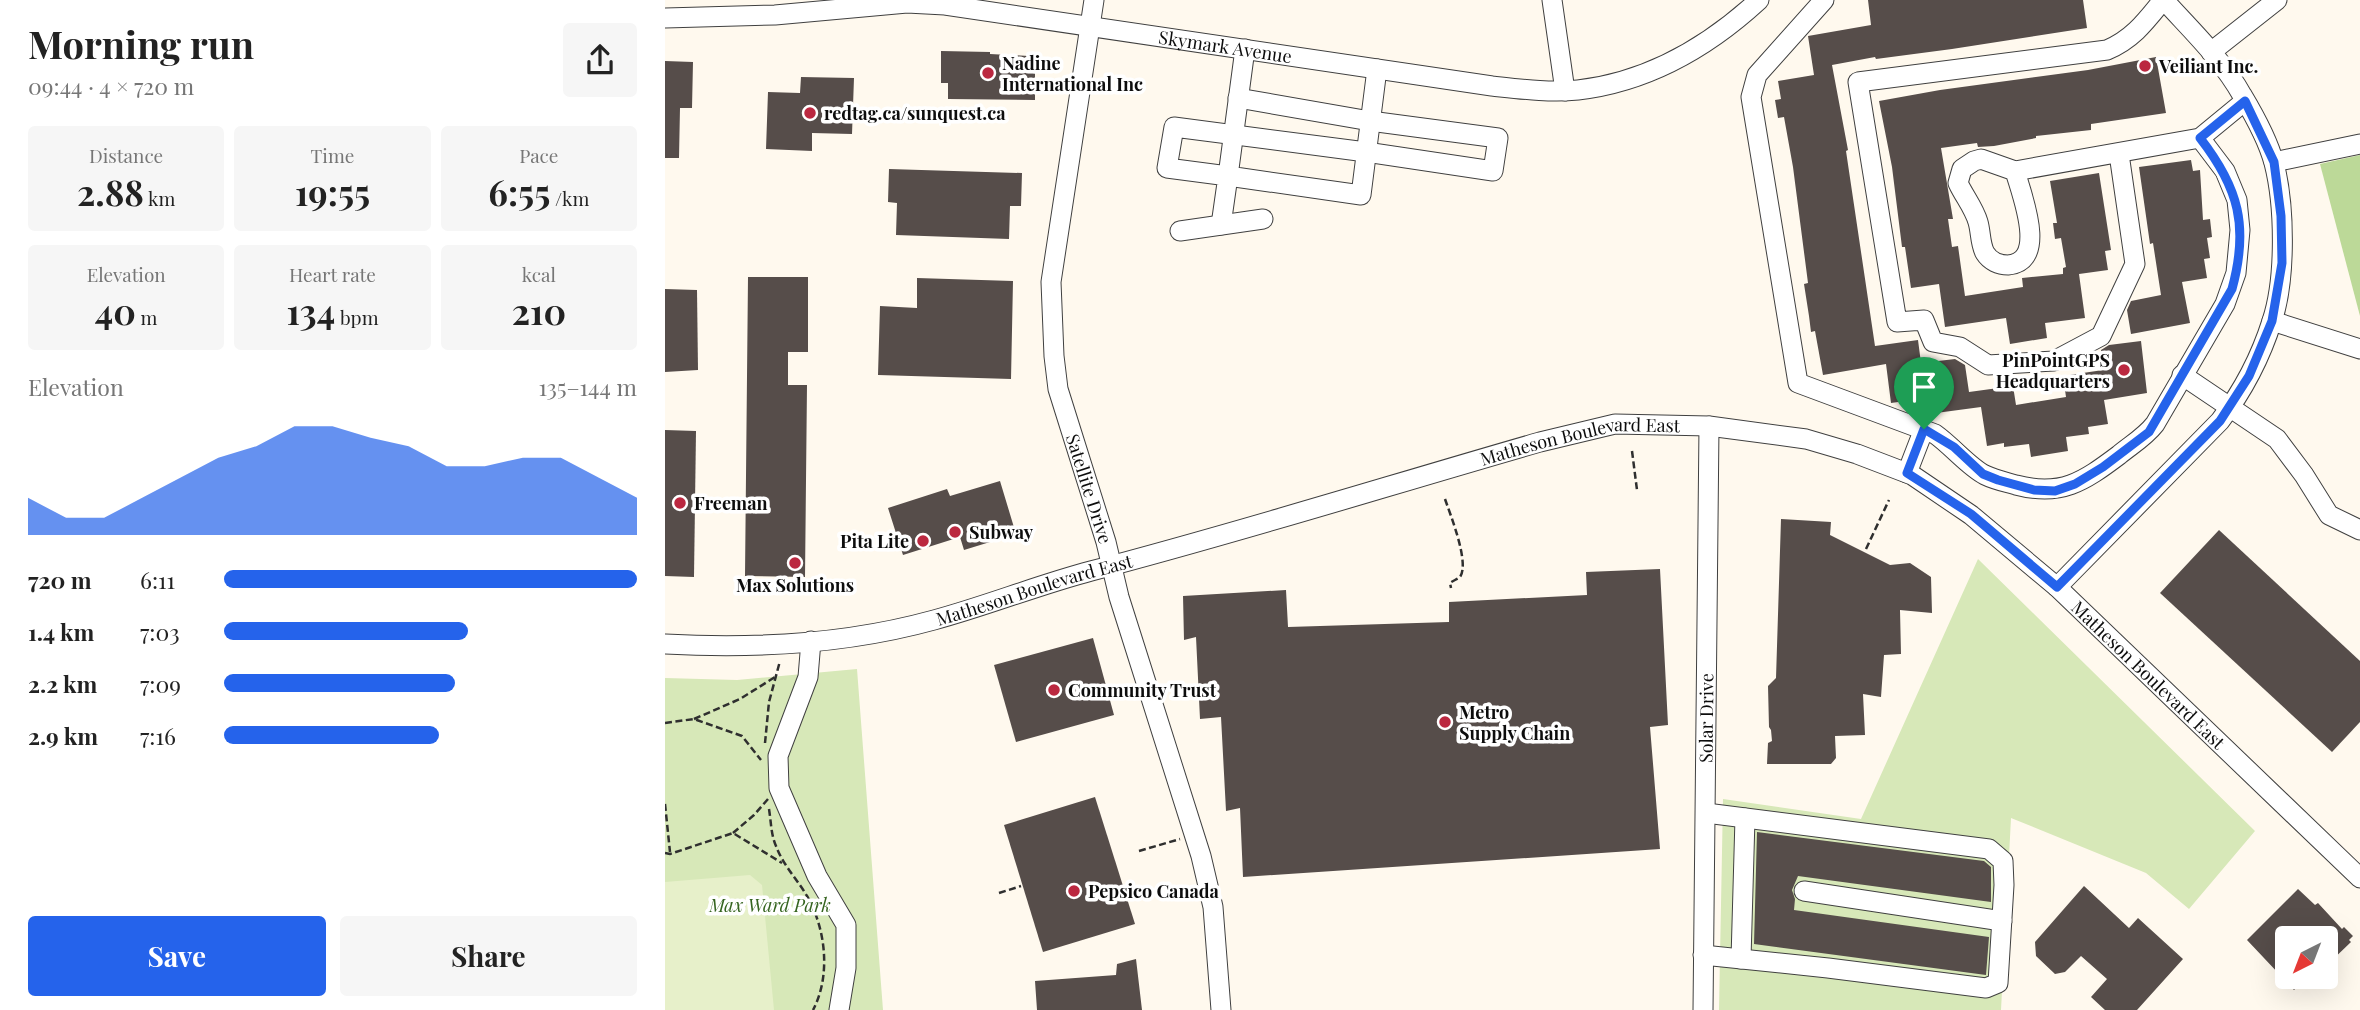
<!DOCTYPE html>
<meta charset="utf-8">
<style>
body{margin:0;font-family:"Playfair Display",serif;background:#f6f6f6;color:#222;height:100vh;display:flex;flex-direction:column;font-size:26px;white-space:nowrap}
*{box-sizing:border-box;margin:0}
p{font-size:23px;color:#767676}
.icon{flex:none;width:38px;height:38px;fill:none;stroke:currentColor;stroke-width:2;stroke-linecap:round;stroke-linejoin:round}
.map{position:relative;flex:1;overflow:hidden}
.details{display:flex;flex-direction:column;background:#fff;width:665px}
.details>*{flex:none}
.needle{width:46px;rotate:222deg}
.fabs{position:absolute;left:1610px;top:926px;display:grid;gap:14px}
.fabs a{display:grid;place-items:center;width:63px;height:63px;border-radius:7px;background:#fff;box-shadow:0 7px 28px #0002;font-size:35px}
.pin{position:absolute;display:grid;place-items:center;width:60px;height:60px;color:#fff;margin:-72px -30px;border-radius:50% 50% 50% 0;rotate:-45deg;box-shadow:0 0 7px #0007}
.pin .icon{rotate:45deg}
.round{display:grid;place-items:center;flex:none;width:74px;height:74px;border-radius:7px;background:#f6f6f6}
.head{display:flex;align-items:center;justify-content:space-between;height:119px;padding:0 28px}
h1{font-size:38px;font-weight:700;line-height:52px}
.figures{display:grid;grid-template-columns:repeat(3,1fr);gap:10px;height:119px;padding:7px 28px}
.figures div{display:grid;align-content:center;border-radius:7px;background:#f6f6f6;text-align:center}
.figures b{font-size:35px;font-weight:700}
.figures small{font-size:19px;font-weight:400}
.figures p{font-size:19px}
.chart{height:196px;padding:14px 28px}
.chart p{display:flex;justify-content:space-between}
.chart svg{width:100%;height:126px;margin-top:7px;fill:#2563eb;opacity:.7}
.primary-button{display:flex;gap:14px;margin-top:auto;padding:14px 28px}
.primary-button a{flex:1;height:80px;border-radius:7px;background:#2563eb;color:#fff;font-size:28px;font-weight:700;line-height:80px;text-align:center}
.primary-button a+a{background:#f6f6f6;color:#222}
ul{padding:0 28px;list-style:none;font-size:23px}
li{display:grid;grid-template-columns:112px 84px 1fr;align-items:center;height:52px}
li i{height:18px;border-radius:9px;background:#2563eb}
main{display:flex;flex:1;min-height:0}
.map>svg:first-child{display:block}
.green{fill:#d7e8b8}
.forest{fill:#bcd998}
.pitch{fill:#e7f0ca}
.building{fill:#564d4a}
.lines{fill:none;stroke-linecap:round;stroke-linejoin:round}
.minor-casing{stroke:#404040;stroke-width:21}
.path{stroke:#2f2f2f;stroke-width:2.5;stroke-dasharray:7 3.5;stroke-linecap:butt}
.minor{stroke:#fff;stroke-width:19}
.route-casing{stroke:#fff;stroke-width:14}
.route{stroke:#2563eb;stroke-width:9}
.poi-dot{fill:#bb2840;stroke:#fff;stroke-width:2.5}
.labels{text-anchor:middle;dominant-baseline:central;stroke-width:7;stroke-linejoin:round;paint-order:stroke}
.street-label{font-size:18px;fill:#0d0d0d;stroke:#fff}
.poi-label{font-size:18px;font-weight:bold;fill:#0d0d0d;stroke:#fff;text-anchor:start}
.park-label{font-size:18px;font-style:italic;fill:#35641f;stroke:#fff}
</style>
<main>
<section class="details">
<div class="head"><div><h1>Morning run</h1><p>09:44 · 4 × 720 m</p></div><a class="round"><svg class="icon" aria-label="share" viewBox="0 0 24 24"><path d="M12 15V3M7 8l5-5 5 5M5 13v7h14v-7"/></svg></a></div>
<div class="figures">
<div><p>Distance</p><b>2.88<small> km</small></b></div>
<div><p>Time</p><b>19:55</b></div>
<div><p>Pace</p><b>6:55<small> /km</small></b></div>
</div>
<div class="figures">
<div><p>Elevation</p><b>40<small> m</small></b></div>
<div><p>Heart rate</p><b>134<small> bpm</small></b></div>
<div><p>kcal</p><b>210</b></div>
</div>
<div class="chart"><p><span>Elevation</span>135–144 m</p>
<svg viewBox="0 0 160 44" preserveAspectRatio="none"><path d="M0 44V31L10 38L20 38L30 31L40 24L50 17L60 13L70 6L80 6L90 10L100 13L110 20L120 20L130 17L140 17L150 24L160 31V44z"/></svg>
</div>
<ul>
<li><b>720 m</b>6:11<i style="width:100%"></i></li>
<li><b>1.4 km</b>7:03<i style="width:59%"></i></li>
<li><b>2.2 km</b>7:09<i style="width:56%"></i></li>
<li><b>2.9 km</b>7:16<i style="width:52%"></i></li>
</ul>
<div class="primary-button"><a>Save</a><a>Share</a></div>
</section>
<div class="map">
<svg width="1695" height="1010" viewBox="0 0 1695 1010">
<rect width="100%" height="100%" fill="#fff9ee"/>
<g class="green">
<polygon points="1313,559 1590,831 1524,909 1481,873 1346,818 1336,1010 1054,1010 1058,799 1196,819"/>
<polygon points="192,669 218,1010 0,1010 0,678 72,680"/>
</g>
<polygon class="forest" points="1695,155 1695,316 1655,164"/>
<polygon class="pitch" points="85,875 97,885 109,1010 0,1010 0,882"/>
<g class="building">
<polygon points="1203,0 1418,0 1422,28 1287,49 1211,59 1210,57 1167,65 1183,150 1181,151 1210,346 1253,340 1256,363 1290,359 1300,365 1304,392 1348,386 1351,405 1401,397 1398,376 1438,370 1436,350 1444,345 1476,341 1482,393 1439,400 1443,424 1423,427 1424,434 1401,437 1403,451 1366,457 1364,444 1339,447 1339,443 1322,446 1316,407 1271,413 1269,397 1226,403 1221,364 1158,375 1150,331 1146,332 1144,316 1139,284 1143,283 1128,167 1119,117 1113,118 1110,100 1116,99 1113,81 1149,75 1143,36 1206,25"/>
<polygon points="276,51 325,52 325,54 364,56 370,63 370,100 283,99 283,83 276,83"/>
<polygon points="1491,57 1501,113 1426,124 1426,130 1371,136 1371,138 1329,146 1313,147 1312,143 1276,148 1288,219 1283,219 1287,247 1293,246 1300,296 1358,287 1357,278 1398,274 1398,268 1401,267 1396,238 1390,239 1388,223 1392,223 1385,181 1434,173 1446,250 1440,251 1443,270 1414,274 1420,318 1380,323 1382,338 1345,344 1341,318 1280,327 1274,284 1246,288 1240,247 1237,247 1227,167 1214,101 1275,90 1423,70"/>
<polygon points="0,61 28,62 27,108 15,108 14,158 0,158"/>
<polygon points="136,77 189,78 187,134 147,133 147,151 101,149 103,92 135,93"/>
<polygon points="1526,160 1528,171 1535,170 1538,220 1545,219 1547,237 1542,238 1545,258 1539,259 1542,278 1517,282 1525,323 1466,334 1462,310 1466,301 1496,295 1488,243 1485,244 1474,167"/>
<polygon points="224,169 357,173 356,206 345,206 344,239 231,235 232,203 223,202"/>
<polygon points="83,277 143,277 143,352 123,352 123,385 142,385 140,577 80,576"/>
<polygon points="252,278 348,281 346,379 213,375 215,306 252,308"/>
<polygon points="0,289 32,290 33,370 0,372"/>
<polygon points="0,430 31,431 29,577 0,576"/>
<polygon points="335,481 351,534 299,550 295,537 238,555 223,508 282,489 285,496"/>
<polygon points="1116,519 1166,522 1165,535 1225,565 1245,563 1266,577 1267,613 1235,610 1236,654 1219,655 1216,697 1198,694 1200,735 1170,736 1171,758 1166,764 1102,764 1103,743 1107,741 1106,730 1104,727 1103,686 1111,678"/>
<polygon points="1554,530 1695,661 1695,722 1667,752 1495,593"/>
<polygon points="995,569 1003,725 985,727 995,849 578,877 575,808 561,811 556,717 535,719 531,637 519,640 518,596 621,590 623,627 784,622 784,602 922,595 921,572"/>
<polygon points="428,638 449,715 351,742 329,665"/>
<polygon points="430,797 470,924 378,952 339,825"/>
<polygon points="1092,832 1319,861 1326,867 1326,902 1133,876 1127,890 1130,899 1129,910 1324,937 1321,975 1089,944"/>
<polygon points="1419,886 1464,928 1473,918 1518,959 1472,1010 1440,1010 1426,997 1442,979 1416,956 1400,972 1390,974 1371,956 1370,942"/>
<polygon points="1633,889 1650,905 1653,903 1677,929 1679,927 1688,936 1684,940 1686,942 1661,966 1661,938 1622,938 1622,976 1655,976 1647,989 1637,982 1629,990 1582,940"/>
<polygon points="471,959 477,1010 372,1010 370,981 451,975 452,964"/>
</g>
<g class="lines">
<defs>
<g id="minor">
<path id="s1" d="M 429,0 L 386,282 L 389,356 L 393,389 L 441,542 L 454,597 L 536,856 L 548,907 L 556,1010"/>
<polyline points="887,0 900,91"/>
<path d="M 1159,0 L 1092,75 L 1086,97 L 1133,383 L 1270,434 C 1287,446 1304,467 1320,475 C 1330,480 1341,482 1351,485 C 1396,497 1418,482 1454,455 C 1466,445 1480,437 1490,424 L 1560,304 L 1571,273 L 1575,230 L 1572,200 L 1560,171 L 1535,138"/>
<path id="s2" d="M 0,18 L 110,15 L 242,3 L 280,5 L 827,86 C 855,89 885,93 913,90 C 982,82 1043,47 1094,0"/>
<polyline points="580,49 563,176 696,195 712,69"/>
<polyline points="1546,52 1612,0"/>
<path d="M 1454,154 L 1470,264 L 1436,336 L 1389,361 L 1323,365 L 1295,347 L 1268,342 L 1259,320 L 1232,322 L 1193,82 L 1442,50 C 1468,39 1481,21 1498,0"/>
<polyline points="1609,162 1695,144"/>
<path d="M 1350,171 C 1356,193 1384,262 1343,265 C 1334,265 1325,261 1320,253 C 1315,244 1316,232 1313,222 C 1309,208 1299,196 1293,183 L 1297,169 L 1309,161 L 1316,159 L 1350,171 L 1535,138 L 1580,101"/>
<polyline points="556,225 563,176 502,168 509,127 701,152 828,171 833,138 705,121 573,98"/>
<polyline points="515,231 598,219"/>
<polyline points="1607,321 1695,349"/>
<polyline points="1517,375 1612,439 1639,475 1664,515 1695,530"/>
<polyline points="1242,473 1259,429"/>
<path d="M 1392,587 L 1555,421 C 1577,392 1596,356 1607,321 C 1621,279 1620,206 1609,163 C 1603,140 1589,115 1577,95 C 1557,59 1526,30 1499,0"/>
<polyline points="146,641 143,677 113,756 114,788 152,876 181,925 181,968 174,1010"/>
<path id="s3" d="M 0,644 C 89,649 182,644 269,620 C 321,606 373,585 426,571 C 576,532 725,485 875,442 L 950,424 L 1044,426 L 1141,439 L 1192,454 L 1247,475 L 1306,515 L 1392,587 L 1695,878"/>
<polyline points="1139,891 1337,921"/>
<polyline points="1038,955 1163,968 1321,988 1333,983 1339,885 1338,861 1324,849 1041,813"/>
<polyline points="1076,959 1080,818"/>
<path id="s4" d="M 1038,1010 L 1044,426"/>
</g>
</defs>
<use href="#minor" class="minor-casing"/>
<g class="path">
<polyline points="967,451 972,490"/>
<path d="M 780,499 C 785,514 805,563 795,577 C 793,579 787,581 785,583 L 786,588"/>
<polyline points="1201,549 1224,500"/>
<polyline points="29,719 75,699 110,677"/>
<polyline points="0,723 29,719 77,736 96,760"/>
<polyline points="100,743 104,702 115,661"/>
<polyline points="0,804 5,852"/>
<path d="M 104,809 C 106,821 106,835 111,846 C 118,865 132,879 142,896 C 161,929 166,976 148,1010"/>
<polyline points="68,833 89,815 103,799"/>
<polyline points="474,851 515,839"/>
<polyline points="0,853 5,854 68,833 117,863"/>
<polyline points="334,893 356,886"/>
</g>
<use href="#minor" class="minor"/>
</g>
<g class="lines">
<defs>
<path id="route" d="M 1580,101 L 1609,162 L 1616,216 L 1617,263 L 1607,321 L 1584,376 L 1555,421 L 1392,587 L 1306,514 L 1242,473 L 1259,429 L 1289,447 L 1318,474 L 1333,480 L 1369,490 L 1390,491 L 1410,484 L 1438,467 L 1484,432 L 1567,289 C 1584,227 1574,188 1535,138 Z"/>
</defs>
<use href="#route" class="route-casing"/>
<use href="#route" class="route"/>
</g>
<g class="poi-dot">
<circle cx="1480" cy="66" r="7"/>
<circle cx="323" cy="73" r="7"/>
<circle cx="145" cy="113" r="7"/>
<circle cx="1459" cy="370" r="7"/>
<circle cx="15" cy="503" r="7"/>
<circle cx="290" cy="532" r="7"/>
<circle cx="258" cy="541" r="7"/>
<circle cx="130" cy="563" r="7"/>
<circle cx="389" cy="690" r="7"/>
<circle cx="780" cy="722" r="7"/>
<circle cx="409" cy="891" r="7"/>
</g>
<g class="labels">
<g class="street-label">
<text stroke="none"><textPath href="#s2" startOffset="564">Skymark Avenue</textPath></text>
<text stroke="none"><textPath href="#s3" startOffset="943">Matheson Boulevard East</textPath></text>
<text stroke="none"><textPath href="#s1" startOffset="497">Satellite Drive</textPath></text>
<text stroke="none"><textPath href="#s3" startOffset="376">Matheson Boulevard East</textPath></text>
<text stroke="none"><textPath href="#s3" startOffset="1594">Matheson Boulevard East</textPath></text>
<text stroke="none"><textPath href="#s4" startOffset="292">Solar Drive</textPath></text>
</g>
<g class="poi-label">
<text x="337" y="63">Nadine<tspan x="337" dy="21">International Inc</tspan></text>
<text x="1494" y="66">Veiliant Inc.</text>
<text x="159" y="113">redtag.ca/sunquest.ca</text>
<text x="1445" y="360" text-anchor="end">PinPointGPS<tspan x="1445" dy="21">Headquarters</tspan></text>
<text x="29" y="503">Freeman</text>
<text x="304" y="532">Subway</text>
<text x="244" y="541" text-anchor="end">Pita Lite</text>
<text x="130" y="585" text-anchor="middle">Max Solutions</text>
<text x="403" y="690">Community Trust</text>
<text x="794" y="712">Metro<tspan x="794" dy="21">Supply Chain</tspan></text>
<text x="423" y="891">Pepsico Canada</text>
</g>
<g class="park-label">
<text x="105" y="905">Max Ward Park</text>
</g>
</g>
</svg>
<div class="fabs">
<a><svg class="needle" viewBox="-14 -14 28 28"><path d="M0-13l5 13h-10z" fill="#e53935"/><path d="M0 13l5-13h-10z" fill="#767676"/></svg></a>
</div>
<div class="pin" style="left:1259px;top:429px;background:#1e9e55"><svg class="icon" aria-label="arrive" viewBox="0 0 24 24"><path d="M6 21V4h12l-3 4 3 4H6"/></svg></div>
</div>
</main>
